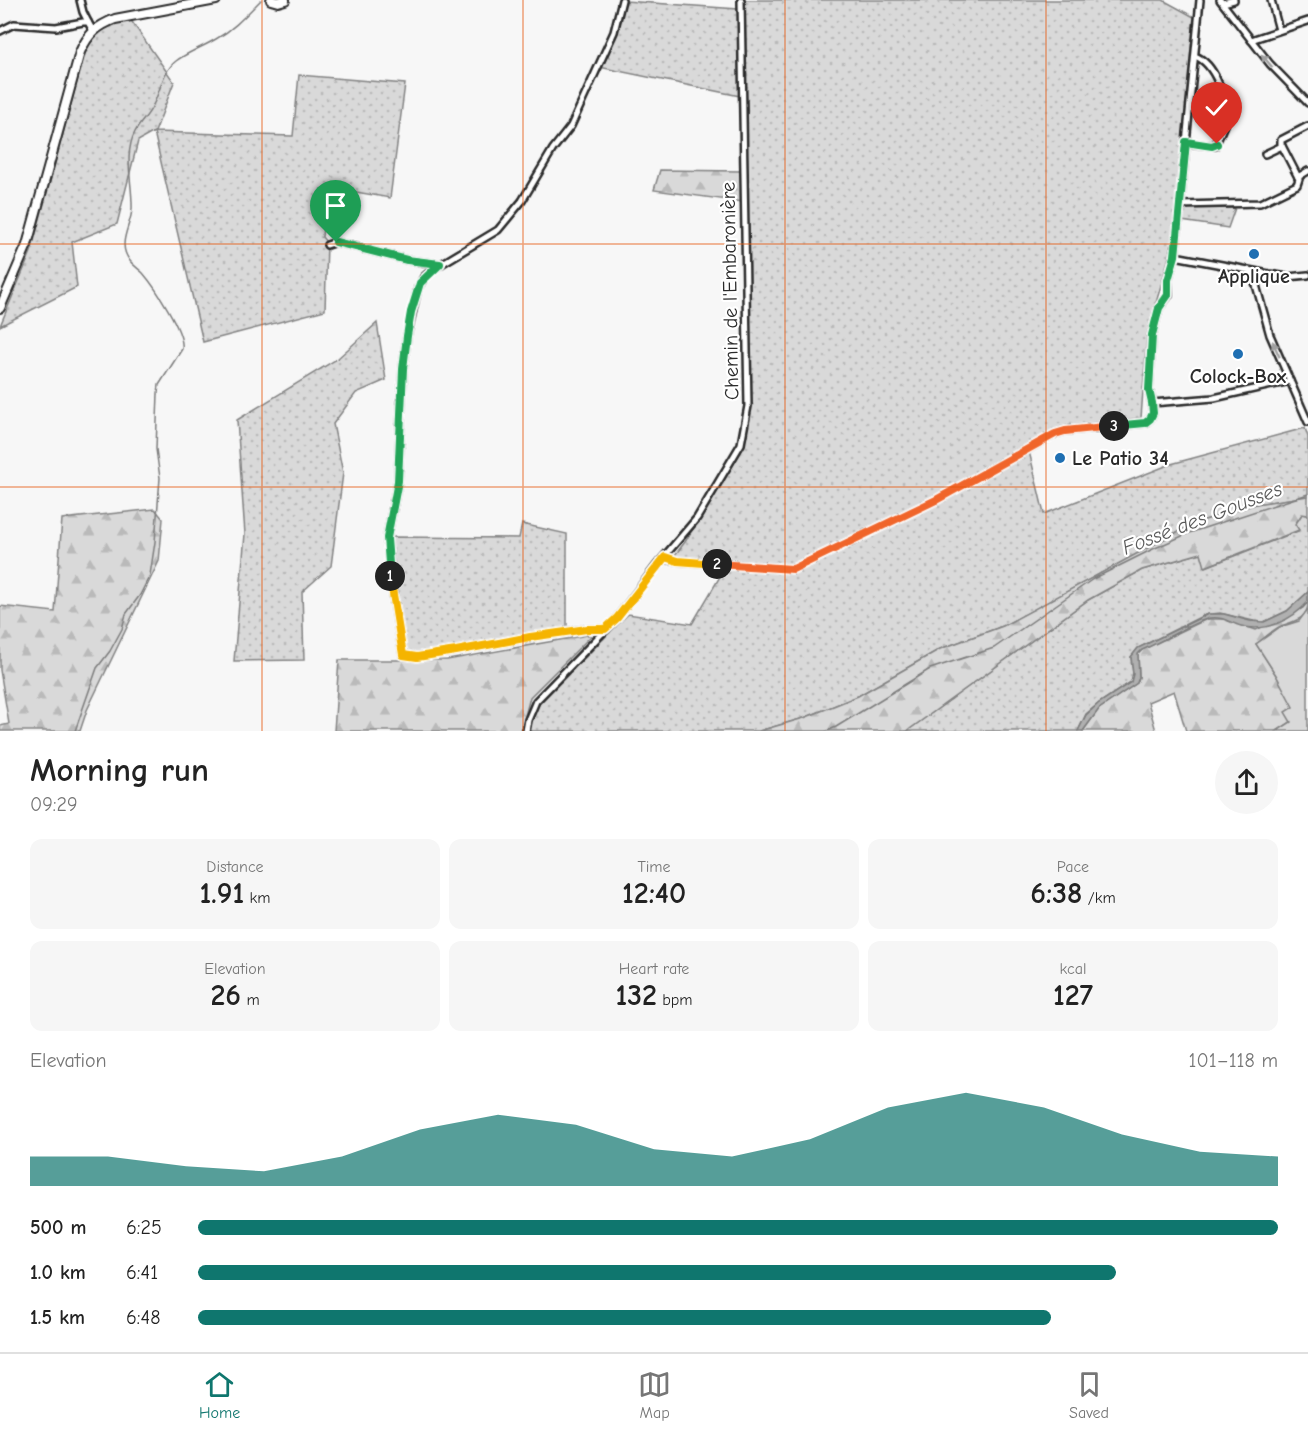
<!DOCTYPE html>
<meta charset="utf-8">
<style>
body{margin:0;font-family:"Comic Neue",sans-serif;background:#f6f6f6;color:#222;height:100vh;display:flex;flex-direction:column;font-size:22px;white-space:nowrap}
*{box-sizing:border-box;margin:0}
p{font-size:20px;color:#767676}
.icon{flex:none;width:33px;height:33px;fill:none;stroke:currentColor;stroke-width:2;stroke-linecap:round;stroke-linejoin:round}
.map{position:relative;height:731px;overflow:hidden}
.drawer{display:flex;flex-direction:column;background:#fff;flex:1}
.drawer>*{flex:none}
.pin{position:absolute;display:grid;place-items:center;width:51px;height:51px;color:#fff;margin:-62px -26px;border-radius:50% 50% 50% 0;rotate:-45deg;box-shadow:0 0 6px #0007}
.pin .icon{rotate:45deg}
.km{position:absolute;width:30px;height:30px;margin:-15px;border-radius:50%;background:#222;color:#fff;font-size:16px;line-height:30px;text-align:center}
.round{display:grid;place-items:center;flex:none;width:63px;height:63px;border-radius:32px;background:#f6f6f6}
.headline{display:flex;align-items:center;justify-content:space-between;height:102px;padding:0 30px}
h1{font-size:33px;font-weight:700;line-height:45px}
.metrics{display:grid;grid-template-columns:repeat(3,1fr);gap:9px;height:102px;padding:6px 30px}
.metrics div{display:grid;align-content:center;border-radius:12px;background:#f6f6f6;text-align:center}
.metrics b{font-size:30px;font-weight:700}
.metrics small{font-size:16px;font-weight:400}
.metrics p{font-size:16px}
.chart{height:168px;padding:12px 30px}
.chart p{display:flex;justify-content:space-between}
.chart svg{width:100%;height:108px;margin-top:6px;fill:#0f766e;opacity:.7}
ul{padding:0 30px;list-style:none;font-size:20px}
li{display:grid;grid-template-columns:96px 72px 1fr;align-items:center;height:45px}
li i{height:15px;border-radius:8px;background:#0f766e}
.tabs{display:flex;justify-content:space-around;align-items:center;height:84px;border-top:2px solid #e0e0e0;background:#fff;font-size:16px;color:#767676}
.tabs a{display:grid;justify-items:center;gap:3px}
.tabs .active{color:#0f766e}
.map>svg:first-child{display:block}
.grass{fill:url(#grass-dots);stroke:#828282;stroke-width:1.5}
.forest{fill:url(#forest-firs);stroke:#828282;stroke-width:1.5}
.park{fill:#d9d9d9;stroke:#828282;stroke-width:1.5}
.water{fill:#b0b0b0;stroke:#7b7b7b;stroke-width:1.5}
.lines{fill:none;stroke-linecap:round;stroke-linejoin:round}
.stream{stroke:#7b7b7b;stroke-width:1.5}
.street-casing{stroke:#2b2b2b;stroke-width:10}
.secondary-casing{stroke:#2b2b2b;stroke-width:12}
.street{stroke:#fff;stroke-width:5}
.secondary{stroke:#fff;stroke-width:8}
.oneway{fill:#a0a0a0}
.split-1-casing{stroke:#fff;stroke-width:12}
.split-2-casing{stroke:#fff;stroke-width:12}
.split-3-casing{stroke:#fff;stroke-width:12}
.split-4-casing{stroke:#fff;stroke-width:12}
.split-1{stroke:#22a559;stroke-width:8}
.split-2{stroke:#f5b400;stroke-width:8}
.split-3{stroke:#f0652b;stroke-width:8}
.split-4{stroke:#22a559;stroke-width:8}
.grid{fill:none;stroke:#e8590c;stroke-width:1.5;stroke-opacity:0.55}
.poi-dot{fill:#1f6fb2;stroke:#fff;stroke-width:2}
.labels{text-anchor:middle;dominant-baseline:central;stroke-width:4.5;stroke-linejoin:round;paint-order:stroke}
.poi-label{font-size:20px;font-weight:bold;fill:#2b2b2b;stroke:#fff}
.street-label{font-size:20px;fill:#2b2b2b;stroke:#fff}
.water-label{font-size:21px;font-style:italic;fill:#5a5a5a;stroke:#fff}
</style>
<div class="map">
<svg width="1308" height="731" viewBox="0 0 1308 731">
<defs>
<pattern id="grass-dots" width="8" height="8" patternUnits="userSpaceOnUse" patternTransform="scale(1.5)"><rect width="8" height="8" fill="#d9d9d9"/><path d="M2 2h.1M6 6h.1" fill="none" stroke="#bababa" stroke-width="1.8" stroke-linecap="round"/></pattern>
<pattern id="forest-firs" width="22" height="20" patternUnits="userSpaceOnUse" patternTransform="scale(1.5)"><rect width="22" height="20" fill="#d9d9d9"/><path d="M5 1l3.5 6h-7zM16 11l3.5 6h-7z" fill="#bababa"/></pattern>
</defs>
<rect width="100%" height="100%" fill="#f7f7f7"/>
<filter id="ink" filterUnits="userSpaceOnUse"><feTurbulence type="fractalNoise" baseFrequency=".0167" numOctaves="2"/><feDisplacementMap in="SourceGraphic" scale="12" xChannelSelector="R" yChannelSelector="G"/><feConvolveMatrix kernelMatrix="1 2 1 2 8 2 1 2 1" color-interpolation-filters="sRGB"/></filter>
<g filter="url(#ink)">
<g class="grass">
<polygon points="745,0 1163,0 1194,17 1177,205 1171,250 1147,335 1141,418 1061,427 924,504 794,568 668,564 685,542 743,445 751,406"/>
<polygon points="624,1 738,9 740,96 599,67"/>
<path d="M 130,19 L 174,82 L 155,132 L 293,136 L 299,75 L 405,84 L 390,198 L 327,187 L 322,237 L 327,243 L 325,310 L 203,342 L 154,132 L 138,141 L 117,224 L 72,242 L 77,287 L 0,326 L 31,252 L 88,41 C 100,28 112,22 130,19 Z"/>
<polygon points="1183,208 1235,208 1228,228 1182,221"/>
<polygon points="377,323 386,380 356,393 333,424 343,473 331,566 302,592 304,660 234,661 245,534 237,420 337,359"/>
<polygon points="1305,428 1308,437 1308,496 1256,504 1192,524 1003,626 940,649 858,696 804,718 759,731 529,731 530,723 539,704 628,614 692,624 725,568 794,572 879,530 1029,451 1044,514 1171,464"/>
<polygon points="1302,514 1308,515 1308,592 1287,611 1262,623 1220,613 1204,615 1138,648 1131,657 1133,674 1131,682 1099,703 1086,714 1078,731 907,731 1088,600 1142,570 1201,553 1206,567 1298,531 1295,525"/>
<polygon points="522,524 567,534 567,630 411,654 403,647 394,586 390,537 519,538"/>
</g>
<g class="forest">
<polygon points="660,170 741,171 742,202 654,190"/>
<polygon points="1308,496 1308,515 1302,514 1295,524 1299,530 1205,567 1201,553 1142,570 1088,600 907,731 759,731 804,718 858,696 940,649 1003,626 1192,524 1256,504"/>
<polygon points="155,509 163,519 159,561 87,710 80,731 0,731 0,726 9,724 0,670 0,606 55,612 62,519"/>
<path d="M 1308,602 C 1308,620 1294,621 1281,626 C 1272,630 1264,639 1256,644 L 1276,675 L 1294,707 L 1291,722 L 1277,731 L 1186,731 L 1174,691 L 1148,702 L 1156,731 L 1083,731 L 1099,709 L 1137,683 L 1139,677 L 1138,654 L 1142,650 L 1207,619 L 1224,619 L 1256,630 L 1303,608 Z"/>
<polygon points="593,634 530,697 521,731 334,731 339,660 447,660"/>
</g>
<polygon class="park" points="1308,609 1308,731 1277,731 1291,722 1285,712 1293,707 1276,675 1256,644 1280,627 1299,621"/>
<path class="water" d="M 1308,592 L 1308,602 C 1292,620 1265,633 1241,626 C 1230,623 1222,616 1210,618 C 1195,621 1159,643 1142,650 L 1138,654 L 1139,677 L 1137,683 L 1099,709 L 1083,731 L 1078,731 L 1086,715 L 1099,703 L 1131,682 L 1133,674 L 1131,657 L 1138,648 L 1208,614 L 1224,614 L 1250,621 L 1264,622 L 1287,611 Z"/>
<g class="lines">
<g class="stream">
<path d="M 75,731 L 97,668 L 110,651 L 122,629 L 126,614 L 140,595 L 150,575 L 155,542 L 160,478 L 156,449 L 158,393 L 159,385 L 182,349 C 185,332 155,287 143,273 C 139,269 134,266 130,261 C 116,243 131,227 132,209 C 133,184 123,155 135,132 C 140,122 149,115 153,105 C 161,90 162,72 176,61 C 188,52 203,47 216,39 C 234,29 247,14 261,0"/>
<polyline points="827,731 836,727 930,669 994,648 1093,579 1153,549 1189,533 1308,494"/>
</g>
<defs>
<g id="street">
<polyline points="80,0 83,12 88,22"/>
<polyline points="1220,0 1270,64 1308,103"/>
<polyline points="1271,0 1279,30"/>
<polyline points="1223,3 1234,0"/>
<polyline points="0,31 14,24 56,27 83,22 88,22 93,31"/>
<polyline points="1251,40 1308,21"/>
<path d="M 1186,143 L 1215,146 L 1227,118 C 1225,98 1216,64 1195,56"/>
<polyline points="1265,154 1282,146"/>
<polyline points="1298,177 1308,171"/>
<polyline points="1180,205 1260,203 1297,185 1299,179 1281,144 1281,140 1308,126"/>
<polyline points="327,245 336,242 407,260 439,264"/>
<polyline points="1175,256 1269,274 1288,277 1308,275"/>
<polyline points="1250,271 1256,285 1270,335 1308,422"/>
<polyline points="1152,403 1214,398 1290,381"/>
<polyline points="665,557 677,561 793,569 936,500 1055,434 1065,431 1145,423 1150,419 1153,413 1152,403 1149,390 1152,335 1159,308 1169,295 1168,280 1175,256 1200,0"/>
<polyline points="605,629 587,629 530,637 456,651 417,657 403,655 392,588 387,538 398,481 403,369 407,336 418,288 424,277 433,269 498,230 522,201 553,149 571,126 614,32 622,0"/>
<polyline points="526,731 528,720 536,701 617,618 657,565 697,518 741,444 748,406 741,0"/>
</g>
<g id="secondary">
<polyline points="271,0 278,2 285,0"/>
<path d="M 0,308 L 27,245 L 80,52 C 88,34 97,26 115,19 L 216,0"/>
</g>
</defs>
<use href="#street" class="street-casing"/>
<use href="#secondary" class="secondary-casing"/>
<use href="#street" class="street"/>
<use href="#secondary" class="secondary"/>
</g>
<defs><path id="oneway-solid" d="M-6-.8H1V-3.2L6.5 0L1 3.2V.8H-6Z" transform="scale(1.5)"/></defs>
<g class="oneway">
<use href="#oneway-solid" transform="translate(1267 61) rotate(-130)"/>
<use href="#oneway-solid" transform="translate(1276 349) rotate(-114)"/>
</g>
</g>
<g class="lines" filter="url(#ink)">
<defs>
<polyline id="split-1" points="336,242 407,260 440,264 420,283 411,312 407,336 403,369 398,481 387,538 390,576"/>
<polyline id="split-2" points="390,576 403,655 417,657 456,651 530,637 587,629 605,629 617,618 665,557 677,561 717,564"/>
<polyline id="split-3" points="717,564 793,569 936,500 1055,434 1065,431 1114,426"/>
<polyline id="split-4" points="1114,426 1145,423 1150,419 1153,413 1152,403 1149,390 1152,335 1159,308 1168,295 1168,280 1175,256 1186,142 1212,146 1217,144"/>
</defs>
<use href="#split-1" class="split-1-casing"/>
<use href="#split-2" class="split-2-casing"/>
<use href="#split-3" class="split-3-casing"/>
<use href="#split-4" class="split-4-casing"/>
<use href="#split-1" class="split-1"/>
<use href="#split-2" class="split-2"/>
<use href="#split-3" class="split-3"/>
<use href="#split-4" class="split-4"/>
</g>
<path class="grid" d="M 262,0 L 262,731M 523,0 L 523,731M 785,0 L 785,731M 1046,0 L 1046,731M 0,244 L 1308,244M 0,487 L 1308,487"/>
<g class="poi-dot">
<circle cx="1254" cy="254" r="6"/>
<circle cx="1238" cy="354" r="6"/>
<circle cx="1060" cy="458" r="6"/>
</g>
<g class="labels">
<g class="poi-label">
<text x="1254" y="276">Applique</text>
<text x="1238" y="376">Colock-Box</text>
<text x="1072" y="458" text-anchor="start">Le Patio 34</text>
</g>
<g class="street-label">
<text transform="translate(730 291) rotate(-91)">Chemin de l'Embaronière</text>
</g>
<g class="water-label">
<text transform="translate(1202 518) rotate(-21)">Fossé des Gousses</text>
</g>
</g>
</svg>
<div class="pin" style="left:336px;top:242px;background:#1e9e55"><svg class="icon" aria-label="arrive" viewBox="0 0 24 24"><path d="M6 21V4h12l-3 4 3 4H6"/></svg></div>
<div class="pin" style="left:1217px;top:144px;background:#d93025"><svg class="icon" aria-label="check" viewBox="0 0 24 24"><path d="M5 12l5 5 9-10"/></svg></div>
<b class="km" style="left:390px;top:576px">1</b>
<b class="km" style="left:717px;top:564px">2</b>
<b class="km" style="left:1114px;top:426px">3</b>
</div>
<section class="drawer">
<div class="headline"><div><h1>Morning run</h1><p>09:29</p></div><a class="round"><svg class="icon" aria-label="share" viewBox="0 0 24 24"><path d="M12 15V3M7 8l5-5 5 5M5 13v7h14v-7"/></svg></a></div>
<div class="metrics">
<div><p>Distance</p><b>1.91<small> km</small></b></div>
<div><p>Time</p><b>12:40</b></div>
<div><p>Pace</p><b>6:38<small> /km</small></b></div>
</div>
<div class="metrics">
<div><p>Elevation</p><b>26<small> m</small></b></div>
<div><p>Heart rate</p><b>132<small> bpm</small></b></div>
<div><p>kcal</p><b>127</b></div>
</div>
<div class="chart"><p><span>Elevation</span>101–118 m</p>
<svg viewBox="0 0 160 44" preserveAspectRatio="none"><path d="M0 44V32L10 32L20 36L30 38L40 32L50 21L60 15L70 19L80 29L90 32L100 25L110 12L120 6L130 12L140 23L150 30L160 32V44z"/></svg>
</div>
<ul>
<li><b>500 m</b>6:25<i style="width:100%"></i></li>
<li><b>1.0 km</b>6:41<i style="width:85%"></i></li>
<li><b>1.5 km</b>6:48<i style="width:79%"></i></li>
</ul>
</section>
<nav class="tabs">
<a class="active"><svg class="icon" aria-label="home" viewBox="0 0 24 24"><path d="M3 11l9-7 9 7M6 9v11h12V9"/></svg>Home</a>
<a><svg class="icon" aria-label="map" viewBox="0 0 24 24"><path d="M3 6l6-2 6 2 6-2v14l-6 2-6-2-6 2zM9 4v14M15 6v14"/></svg>Map</a>
<a><svg class="icon" aria-label="saved" viewBox="0 0 24 24"><path d="M7 4h10v16l-5-4-5 4z"/></svg>Saved</a>
</nav>
